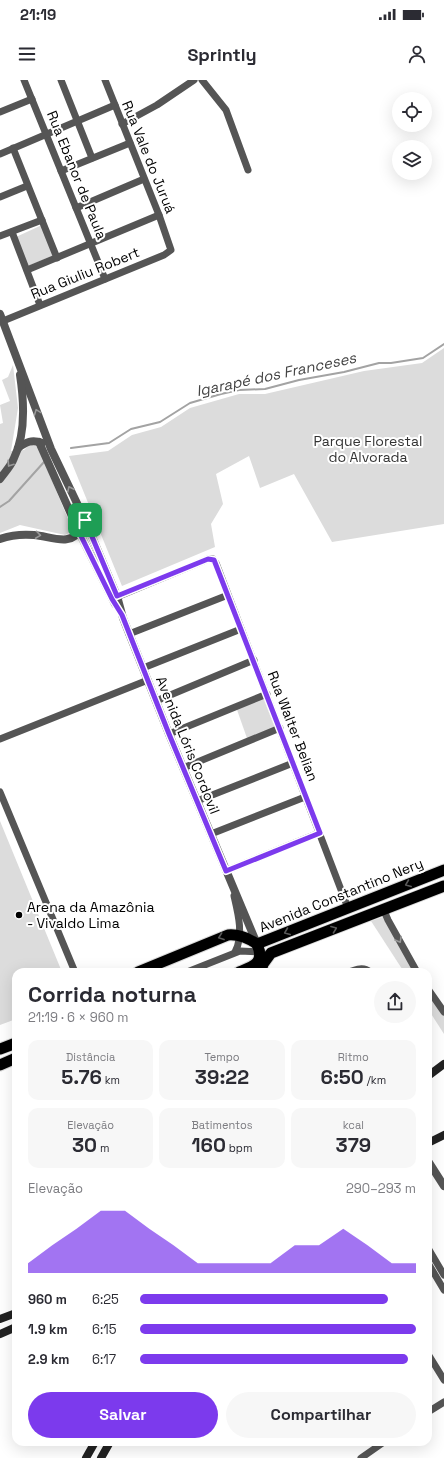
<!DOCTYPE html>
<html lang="pt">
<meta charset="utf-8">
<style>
body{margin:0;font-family:"Space Grotesk",sans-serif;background:#f7f7f7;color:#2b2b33;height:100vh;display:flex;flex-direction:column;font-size:15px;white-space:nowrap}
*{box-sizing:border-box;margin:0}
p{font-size:13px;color:#7c7c81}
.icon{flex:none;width:22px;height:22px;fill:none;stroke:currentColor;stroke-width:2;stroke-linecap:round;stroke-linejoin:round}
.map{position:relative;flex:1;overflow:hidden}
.drawer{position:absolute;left:12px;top:888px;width:420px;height:478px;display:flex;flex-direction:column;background:#fff;border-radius:12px;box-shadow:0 4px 16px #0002}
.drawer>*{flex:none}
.buttons{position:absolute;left:392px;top:12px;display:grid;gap:8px}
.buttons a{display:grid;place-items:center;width:40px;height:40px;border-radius:50%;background:#fff;box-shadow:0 4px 16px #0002;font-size:20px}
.pin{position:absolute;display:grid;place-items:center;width:34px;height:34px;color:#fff;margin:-17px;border-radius:8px;box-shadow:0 2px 6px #0006}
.round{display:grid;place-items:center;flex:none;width:42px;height:42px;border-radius:21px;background:#f7f7f7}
.head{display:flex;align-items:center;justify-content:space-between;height:68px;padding:0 16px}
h1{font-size:22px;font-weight:600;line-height:30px}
.stats{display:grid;grid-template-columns:repeat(3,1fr);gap:6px;height:68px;padding:4px 16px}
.stats div{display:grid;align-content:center;border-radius:10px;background:#f7f7f7;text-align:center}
.stats b{font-size:20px;font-weight:600}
.stats small{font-size:11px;font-weight:400}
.stats p{font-size:11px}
.chart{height:112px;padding:8px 16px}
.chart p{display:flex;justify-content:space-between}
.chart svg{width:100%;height:72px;margin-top:4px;fill:#7c3aed;opacity:.7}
.primary-button{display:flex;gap:8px;margin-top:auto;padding:8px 16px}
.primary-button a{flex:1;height:46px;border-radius:24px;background:#7c3aed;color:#fff;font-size:16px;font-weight:600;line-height:46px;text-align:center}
.primary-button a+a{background:#f7f7f7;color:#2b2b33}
ul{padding:0 16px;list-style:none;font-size:13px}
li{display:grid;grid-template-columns:64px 48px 1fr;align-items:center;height:30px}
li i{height:10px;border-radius:5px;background:#7c3aed}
.status{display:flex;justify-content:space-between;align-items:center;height:28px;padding:0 20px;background:#fff;direction:ltr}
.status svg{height:11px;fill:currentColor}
header{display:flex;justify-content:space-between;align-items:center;height:52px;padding:0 16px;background:#fff;font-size:18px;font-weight:600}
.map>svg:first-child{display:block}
.green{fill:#dcdcdc}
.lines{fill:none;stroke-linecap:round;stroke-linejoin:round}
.stream{stroke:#a3a3a3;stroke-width:2}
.trunk-casing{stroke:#dbdbdb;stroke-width:13}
.minor{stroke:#555;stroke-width:7}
.tertiary{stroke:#555;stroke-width:8}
.secondary{stroke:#222;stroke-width:8}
.trunk{stroke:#000;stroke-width:11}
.oneway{stroke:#999}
.oneway2{stroke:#595959}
.route-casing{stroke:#fff;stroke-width:8}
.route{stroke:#7c3aed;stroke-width:5}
.poi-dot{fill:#000;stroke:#fff;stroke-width:1.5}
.labels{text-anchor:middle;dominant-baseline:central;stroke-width:4;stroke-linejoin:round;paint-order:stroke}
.street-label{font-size:14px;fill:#000;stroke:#fff}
.park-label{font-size:14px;fill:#333;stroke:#fff}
.poi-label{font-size:14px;fill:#000;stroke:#fff;text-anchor:start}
.water-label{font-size:15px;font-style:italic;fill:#444;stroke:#fff}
</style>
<div class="status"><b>21:19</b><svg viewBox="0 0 49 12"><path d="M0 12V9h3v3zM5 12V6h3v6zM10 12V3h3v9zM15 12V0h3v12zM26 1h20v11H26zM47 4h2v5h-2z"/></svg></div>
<header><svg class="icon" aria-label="menu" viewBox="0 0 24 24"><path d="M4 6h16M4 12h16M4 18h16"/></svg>Sprintly<svg class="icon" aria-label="person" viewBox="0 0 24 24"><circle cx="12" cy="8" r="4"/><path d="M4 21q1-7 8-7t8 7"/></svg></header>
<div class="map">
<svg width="444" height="1378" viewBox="0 0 444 1378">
<rect width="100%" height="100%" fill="#fff"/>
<g class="green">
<polygon points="42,145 54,175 28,186 16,157"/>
<polygon points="444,268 444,444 332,462 294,394 260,408 249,376 216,394 223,424 211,444 215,467 122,506 69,376 108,371 132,355 161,347 190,328 239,314 265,314 364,291 422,283"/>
<polygon points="13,285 18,328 11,371 24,370 30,364 38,367 73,451 65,455 20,445 0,453 0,344 3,343 0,325 10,321 2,300 8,297"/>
<polygon points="269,613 282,646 248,661 236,627"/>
<polygon points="0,741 62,892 16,892 16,939 0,945"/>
<polygon points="383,837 415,892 404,892 371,841"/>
<polygon points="428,913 444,935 444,954 428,929"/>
</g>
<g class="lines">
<g class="stream">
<polyline points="71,368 109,363 131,349 160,342 190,323 221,314 239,310 265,309 299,300 344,292 379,283 391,283 423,278 444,264"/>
<polyline points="0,427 9,421 44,382"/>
</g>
<defs>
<g id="trunk">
<polyline points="257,864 444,790"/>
<path d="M 138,892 L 228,855 C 239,854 248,858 257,864"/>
<path d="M 239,892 C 254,886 265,883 257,864"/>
<polyline points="261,892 263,884 271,873 444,806"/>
<polyline points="0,969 16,963"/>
<polyline points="0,985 16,978"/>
</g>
</defs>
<use href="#trunk" class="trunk-casing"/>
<g class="minor">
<polyline points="24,0 105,199"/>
<polyline points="61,0 92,78"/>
<polyline points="202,0 226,30 248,90"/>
<polyline points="0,32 32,19"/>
<polyline points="122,44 157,25 194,0"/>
<polyline points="13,68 57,178"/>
<polyline points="0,74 115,25"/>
<polyline points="61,91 130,63"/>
<polyline points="0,117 27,106"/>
<polyline points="76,128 144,99"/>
<polyline points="12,152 40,225"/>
<polyline points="0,156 42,140"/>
<polyline points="27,190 159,135"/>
<polyline points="3,241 164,175 171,170 159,135 105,0"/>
<polyline points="112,519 208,479 213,479 216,483 348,828"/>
<polyline points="129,554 228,515"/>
<polyline points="143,588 241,549"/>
<polyline points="156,621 254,580"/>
<polyline points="169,654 267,614"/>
<polyline points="0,659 148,600"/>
<polyline points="183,688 280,648"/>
<polyline points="0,712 75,892"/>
<polyline points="197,721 293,683"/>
<polyline points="211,754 305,717"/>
<polyline points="226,791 319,753"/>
<path d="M 234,816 C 238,833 244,856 235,872"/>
<polyline points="389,828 385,833 388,840 417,892"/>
<polyline points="187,892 240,871 262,872"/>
<path d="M 348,892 C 356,890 363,886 370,892"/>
<polyline points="428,909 444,932"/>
<polyline points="428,1168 444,1195"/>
<polyline points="428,1183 444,1210"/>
<polyline points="428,1274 444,1300"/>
<polyline points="428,1332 444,1322"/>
<polyline points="361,1378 384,1362"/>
</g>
<g class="tertiary">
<polyline points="0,234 51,369 85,440 117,516 123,538 169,654 257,864"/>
<polyline points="39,362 79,452 115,524"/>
<path d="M 18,368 C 26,362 32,359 42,363"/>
<path d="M 0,399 C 5,392 11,386 14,378 C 26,354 24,321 20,295"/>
<path d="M 0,459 C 11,455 22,454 34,455 C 50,456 72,468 81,448"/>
<polyline points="428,1081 444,1106"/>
</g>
<g class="secondary">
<polyline points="428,996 444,984"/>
<polyline points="428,1063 444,1055"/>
<polyline points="0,1239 16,1233"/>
<polyline points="0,1254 16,1247"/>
<polyline points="86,1378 95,1362"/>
<polyline points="101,1378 110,1362"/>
</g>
<use href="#trunk" class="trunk"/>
</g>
<defs><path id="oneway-chevron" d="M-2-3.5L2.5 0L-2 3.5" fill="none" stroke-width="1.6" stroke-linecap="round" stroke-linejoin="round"/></defs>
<g class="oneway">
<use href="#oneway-chevron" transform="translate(37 332) rotate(-111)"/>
<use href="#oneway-chevron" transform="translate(10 384) rotate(123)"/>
<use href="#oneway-chevron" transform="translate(70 409) rotate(-115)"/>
<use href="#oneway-chevron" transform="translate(38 455) rotate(8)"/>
<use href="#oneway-chevron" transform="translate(399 860) rotate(61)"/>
</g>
<g class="oneway2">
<use href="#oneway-chevron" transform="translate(408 804) rotate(158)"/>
<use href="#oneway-chevron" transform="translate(334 849) rotate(-21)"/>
<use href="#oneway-chevron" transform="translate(287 852) rotate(158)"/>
<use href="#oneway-chevron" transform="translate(221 857) rotate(160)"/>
</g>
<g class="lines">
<defs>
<polygon id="route" points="85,440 117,516 208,479 214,480 320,753 226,791 169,654 122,535 112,519 79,452"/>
</defs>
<use href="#route" class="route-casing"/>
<use href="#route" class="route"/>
</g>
<circle class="poi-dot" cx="19" cy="835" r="4"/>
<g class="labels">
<g class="street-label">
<text transform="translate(149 77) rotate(68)">Rua Vale do Juruá</text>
<text transform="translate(77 95) rotate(68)">Rua Ebanor de Paula</text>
<text transform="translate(85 193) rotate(-22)">Rua Giuliu Robert</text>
<text transform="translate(293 646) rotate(69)">Rua Walter Belian</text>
<text transform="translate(188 665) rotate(68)">Avenida Lóris Cordovil</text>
<text transform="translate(341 815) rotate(-22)">Avenida Constantino Nery</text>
</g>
<g class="park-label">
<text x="368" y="361">Parque Florestal<tspan x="368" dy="16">do Alvorada</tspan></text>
</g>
<g class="poi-label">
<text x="27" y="827">Arena da Amazônia<tspan x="27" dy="16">- Vivaldo Lima</tspan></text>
</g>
<g class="water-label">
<text transform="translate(276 294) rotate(-12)">Igarapé dos Franceses</text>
</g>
</g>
</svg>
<div class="buttons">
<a><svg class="icon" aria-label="locate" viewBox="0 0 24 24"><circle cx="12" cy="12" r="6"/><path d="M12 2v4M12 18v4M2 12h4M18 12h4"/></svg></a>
<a><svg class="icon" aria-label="layers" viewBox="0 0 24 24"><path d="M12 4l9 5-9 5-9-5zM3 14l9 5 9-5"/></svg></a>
</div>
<div class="pin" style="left:85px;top:440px;background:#1e9e55"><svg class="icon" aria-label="arrive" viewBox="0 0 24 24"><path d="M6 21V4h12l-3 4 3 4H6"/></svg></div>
<section class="drawer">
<div class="head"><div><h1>Corrida noturna</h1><p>21:19 · 6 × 960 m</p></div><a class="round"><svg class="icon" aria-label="share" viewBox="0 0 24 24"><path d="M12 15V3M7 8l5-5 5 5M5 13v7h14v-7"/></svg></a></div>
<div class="stats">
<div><p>Distância</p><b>5.76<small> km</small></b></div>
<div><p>Tempo</p><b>39:22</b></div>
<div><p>Ritmo</p><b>6:50<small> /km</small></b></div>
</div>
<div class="stats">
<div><p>Elevação</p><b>30<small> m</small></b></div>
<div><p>Batimentos</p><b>160<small> bpm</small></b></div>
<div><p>kcal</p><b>379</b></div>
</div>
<div class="chart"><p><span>Elevação</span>290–293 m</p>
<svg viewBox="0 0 160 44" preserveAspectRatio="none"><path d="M0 44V38L10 27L20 17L30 6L40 6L50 17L60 27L70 38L80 38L90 38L100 38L110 27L120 27L130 17L140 27L150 38L160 38V44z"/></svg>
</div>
<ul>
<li><b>960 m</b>6:25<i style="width:90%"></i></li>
<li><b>1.9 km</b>6:15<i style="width:100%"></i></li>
<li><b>2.9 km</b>6:17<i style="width:97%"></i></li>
</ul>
<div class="primary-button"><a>Salvar</a><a>Compartilhar</a></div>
</section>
</div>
